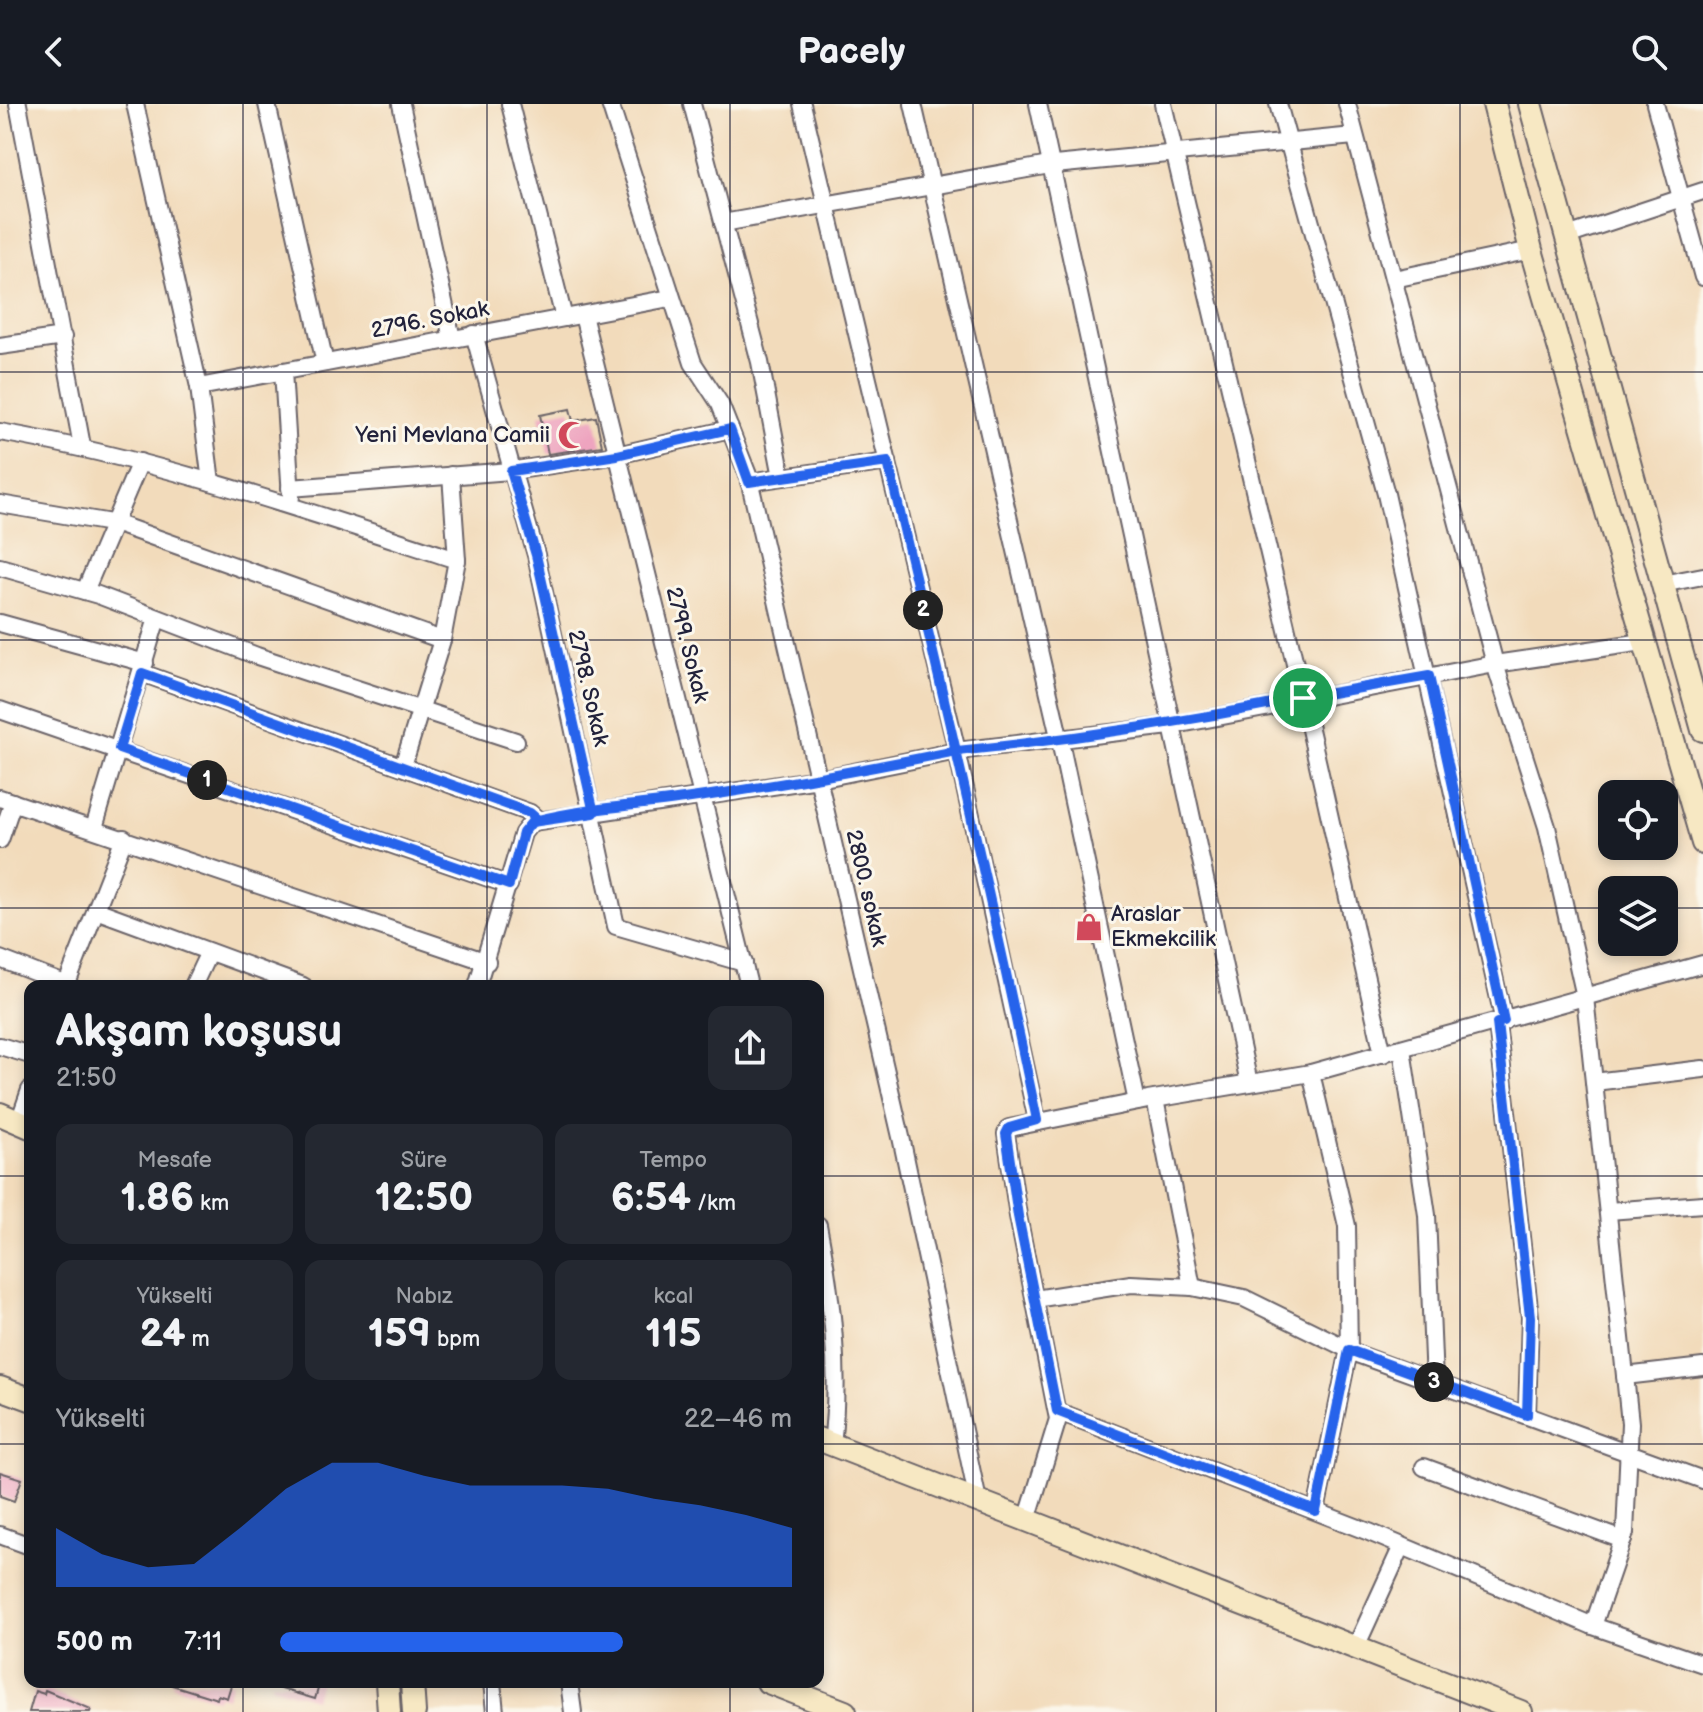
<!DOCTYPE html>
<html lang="tr">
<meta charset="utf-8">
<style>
body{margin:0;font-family:"Balsamiq Sans",sans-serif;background:#242831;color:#f1f3f6;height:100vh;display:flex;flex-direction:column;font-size:30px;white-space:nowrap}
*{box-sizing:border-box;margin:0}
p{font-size:26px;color:#9ea1a6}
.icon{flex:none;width:44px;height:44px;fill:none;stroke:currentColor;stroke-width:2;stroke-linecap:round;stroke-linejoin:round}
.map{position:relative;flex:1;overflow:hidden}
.details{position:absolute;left:24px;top:876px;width:800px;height:708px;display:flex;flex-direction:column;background:#171b24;border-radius:16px;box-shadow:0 4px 12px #0003}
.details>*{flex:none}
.tools{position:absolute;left:1598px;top:676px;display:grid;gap:16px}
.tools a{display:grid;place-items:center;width:80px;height:80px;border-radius:16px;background:#171b24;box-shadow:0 4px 12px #0003;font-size:40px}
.pin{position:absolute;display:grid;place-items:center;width:68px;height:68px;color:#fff;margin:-34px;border:4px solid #fff;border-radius:50%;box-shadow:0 2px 8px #0007}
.km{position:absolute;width:40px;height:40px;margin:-20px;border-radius:50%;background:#222;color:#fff;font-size:22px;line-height:40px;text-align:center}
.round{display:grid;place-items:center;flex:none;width:84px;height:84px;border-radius:16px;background:#242831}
.headline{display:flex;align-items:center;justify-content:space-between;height:136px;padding:0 32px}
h1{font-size:44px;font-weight:700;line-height:60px}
.figures{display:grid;grid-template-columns:repeat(3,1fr);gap:12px;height:136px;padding:8px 32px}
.figures div{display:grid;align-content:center;border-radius:16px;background:#242831;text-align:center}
.figures b{font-size:40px;font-weight:700}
.figures small{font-size:22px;font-weight:400}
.figures p{font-size:22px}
.chart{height:224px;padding:16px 32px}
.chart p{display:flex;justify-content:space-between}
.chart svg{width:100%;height:144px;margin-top:8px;fill:#2563eb;opacity:.7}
ul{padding:0 32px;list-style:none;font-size:26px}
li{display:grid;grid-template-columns:128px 96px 1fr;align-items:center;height:60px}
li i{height:20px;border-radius:10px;background:#2563eb}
header{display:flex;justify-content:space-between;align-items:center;height:104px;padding:0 32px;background:#171b24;font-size:36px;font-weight:700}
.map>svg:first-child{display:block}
.building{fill:#eea4bf}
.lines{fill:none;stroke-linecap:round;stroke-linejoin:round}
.street-casing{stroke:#6b6368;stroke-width:20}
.secondary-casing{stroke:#6b6368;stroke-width:26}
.street{stroke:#fff;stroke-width:16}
.secondary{stroke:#f7e8c3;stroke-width:22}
.route-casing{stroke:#fff;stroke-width:16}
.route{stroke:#2563eb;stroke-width:10}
.grid{fill:none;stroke:#22223b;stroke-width:2;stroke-opacity:0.55}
.labels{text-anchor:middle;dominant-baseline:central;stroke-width:6;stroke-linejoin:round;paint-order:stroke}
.street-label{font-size:22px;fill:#22223b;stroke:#fbf7ec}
.poi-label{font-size:22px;fill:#22223b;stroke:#fbf7ec;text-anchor:end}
</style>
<header><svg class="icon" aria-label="back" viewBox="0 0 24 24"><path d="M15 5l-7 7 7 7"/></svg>Pacely<svg class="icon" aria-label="search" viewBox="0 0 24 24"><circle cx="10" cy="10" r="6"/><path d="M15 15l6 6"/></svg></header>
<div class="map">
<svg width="1703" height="1608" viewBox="0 0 1703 1608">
<rect width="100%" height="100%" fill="#fbf7ec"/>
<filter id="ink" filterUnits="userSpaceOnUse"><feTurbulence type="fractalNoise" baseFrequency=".0125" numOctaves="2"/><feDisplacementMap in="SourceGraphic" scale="16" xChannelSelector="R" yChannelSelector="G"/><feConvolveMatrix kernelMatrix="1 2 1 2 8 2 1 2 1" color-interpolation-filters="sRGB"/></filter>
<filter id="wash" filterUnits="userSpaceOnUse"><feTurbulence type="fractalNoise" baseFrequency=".006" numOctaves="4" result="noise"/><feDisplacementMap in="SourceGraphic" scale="32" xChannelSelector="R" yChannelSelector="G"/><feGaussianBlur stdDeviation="1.8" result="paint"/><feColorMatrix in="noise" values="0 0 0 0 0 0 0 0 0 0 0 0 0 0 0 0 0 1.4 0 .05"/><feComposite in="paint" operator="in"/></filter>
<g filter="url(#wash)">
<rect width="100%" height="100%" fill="#f2dbbb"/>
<g id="blocks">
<g class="building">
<polygon points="570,305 573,317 596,313 602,342 548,350 540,311"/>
<polygon points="0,1368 22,1375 14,1397 0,1392"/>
<polygon points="173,1578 232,1578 227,1594 218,1591 217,1595 172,1581"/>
<polygon points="272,1578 320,1578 315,1595 271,1582"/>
<polygon points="45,1586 91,1605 90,1608 29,1608 35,1587 44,1590"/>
</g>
</g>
</g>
<g filter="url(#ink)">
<use href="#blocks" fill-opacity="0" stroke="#6b6368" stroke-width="2"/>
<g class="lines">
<defs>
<g id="street">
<polyline points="18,0 82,342"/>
<polyline points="135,0 199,283 211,378"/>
<polyline points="267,0 325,259"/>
<polyline points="401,0 452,235"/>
<polyline points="510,0 564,214"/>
<polyline points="610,0 693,259 720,300 748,371 901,1033 978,1397"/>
<polyline points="692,0 760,258 782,373"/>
<polyline points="802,0 957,647 1037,1016"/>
<polyline points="913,0 1060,637 1137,998"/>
<polyline points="1038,0 1249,979"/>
<polyline points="1163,0 1303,594 1383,950"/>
<polyline points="1278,0 1386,390 1504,917"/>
<polyline points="1347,0 1495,560 1547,723 1585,893 1630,1319 1625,1429 1593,1522"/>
<polyline points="1655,0 1703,173"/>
<polyline points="723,119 1044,62 1354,32"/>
<polyline points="1564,133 1703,87"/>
<polyline points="1394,175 1531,146"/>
<polyline points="583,211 749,882"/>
<polyline points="474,230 536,451 616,822 744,859"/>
<polyline points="0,242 63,233"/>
<polyline points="283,267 291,393"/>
<polyline points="199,283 670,194"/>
<path d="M 0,328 C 156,355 306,407 457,456"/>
<polyline points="749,378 888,358"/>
<polyline points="290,384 511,367 617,351 730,325"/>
<polyline points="0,400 117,420 442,536"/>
<polyline points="0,463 98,491 257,552 516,637"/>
<polyline points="1662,480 1703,472"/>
<polyline points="85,487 140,358"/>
<polyline points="0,519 145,559"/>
<polyline points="142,569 530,709 538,716"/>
<polyline points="0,606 509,781"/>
<polyline points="403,662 442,536 457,456 451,371"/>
<polyline points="0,694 487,858"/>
<polyline points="94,724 157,514"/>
<polyline points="0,736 13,698"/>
<polyline points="96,806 303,882"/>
<polyline points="0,855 70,882"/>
<polyline points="66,882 124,734"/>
<polyline points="193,882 209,848"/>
<polyline points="477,882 523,729 532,718 819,675 957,647 1170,622 1495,560 1643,538"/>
<polyline points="1497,919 1530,1213 1527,1311"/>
<polyline points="0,942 30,951"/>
<polyline points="1402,945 1427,1111 1434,1278"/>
<polyline points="1311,969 1347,1122 1349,1246 1316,1407"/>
<polyline points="1594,978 1703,965"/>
<polyline points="1155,995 1192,1183"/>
<polyline points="19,1018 30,986"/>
<polyline points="1608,1107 1703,1100"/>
<path d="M 818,1121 C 832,1193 841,1268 832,1340"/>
<polyline points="1035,1195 1131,1180 1192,1183 1244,1194 1360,1251 1703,1376"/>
<polyline points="1625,1272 1703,1263"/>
<polyline points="1057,1307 1369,1428 1593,1522 1703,1560"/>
<polyline points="1424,1363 1623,1436"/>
<polyline points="1027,1416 1058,1315 1018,1112 1006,1030 1009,1024 1148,996 1311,969 1703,860"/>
<polyline points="0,1431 30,1442"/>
<polyline points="1355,1545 1402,1442"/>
<polyline points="492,1578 495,1608"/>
<polyline points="569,1578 573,1608"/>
</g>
<g id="secondary">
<polyline points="1494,0 1531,146 1703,739"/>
<polyline points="1530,0 1703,626"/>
<polyline points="0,1010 30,1023"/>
<polyline points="0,1284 30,1295"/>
<polyline points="818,1335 1521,1608"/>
<polyline points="387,1578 389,1608"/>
<polyline points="412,1578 414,1608"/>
<polyline points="768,1578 845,1608"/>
</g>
</defs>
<use href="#street" class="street-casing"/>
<use href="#secondary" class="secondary-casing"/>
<use href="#street" class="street"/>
<use href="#secondary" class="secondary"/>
</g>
</g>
<g class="lines" filter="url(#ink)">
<defs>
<path id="route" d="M 1303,594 C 1187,618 1075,635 957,647 L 951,648 C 862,666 774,682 684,695 C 636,702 585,704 538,716 L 530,709 L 142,569 L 119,645 L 509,781 L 523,729 L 532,718 L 594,709 L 536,451 L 511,367 L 617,351 L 730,325 L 749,378 L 888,358 C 940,577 992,796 1037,1016 L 1009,1024 L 1006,1030 L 1018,1112 L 1057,1307 L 1316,1407 L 1349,1246 L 1527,1311 L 1530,1213 L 1497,919 L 1504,917 L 1429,572 L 1303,594"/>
</defs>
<use href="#route" class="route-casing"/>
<use href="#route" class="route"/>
</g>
<path class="grid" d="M 243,0 L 243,882M 487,0 L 487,882M 730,0 L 730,882M 973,0 L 973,1608M 1216,0 L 1216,1608M 1460,0 L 1460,1608M 0,268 L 1703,268M 0,536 L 1703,536M 0,804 L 1612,804M 1664,804 L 1703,804M 0,1072 L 30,1072M 818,1072 L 1703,1072M 0,1340 L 30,1340M 818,1340 L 1703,1340M 243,1578 L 243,1608M 487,1578 L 487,1608M 730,1578 L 730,1608"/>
<defs>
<symbol id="mosque-bare" viewBox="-9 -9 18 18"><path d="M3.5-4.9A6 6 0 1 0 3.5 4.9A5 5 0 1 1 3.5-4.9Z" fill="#d1495b" stroke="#fbf7ec" stroke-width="2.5" paint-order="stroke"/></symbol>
<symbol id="shop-bare" viewBox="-9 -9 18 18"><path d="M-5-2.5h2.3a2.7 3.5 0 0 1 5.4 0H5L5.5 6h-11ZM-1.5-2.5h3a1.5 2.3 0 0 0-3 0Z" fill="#d1495b" stroke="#fbf7ec" stroke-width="2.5" paint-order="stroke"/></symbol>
</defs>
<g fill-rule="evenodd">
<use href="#mosque-bare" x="552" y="311" width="40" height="40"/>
<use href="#shop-bare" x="1069" y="803" width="40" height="40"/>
</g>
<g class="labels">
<g class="street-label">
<text transform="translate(430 216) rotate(-11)">2796. Sokak</text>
<text transform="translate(687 541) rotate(76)">2799. Sokak</text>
<text transform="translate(588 584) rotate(77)">2798. Sokak</text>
<text transform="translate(866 784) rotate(77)">2800. sokak</text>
</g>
<g class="poi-label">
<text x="550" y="331">Yeni Mevlana Camii</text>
<text x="1111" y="810" text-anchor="start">Araslar<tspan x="1111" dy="25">Ekmekcilik</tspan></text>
</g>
</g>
</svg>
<div class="tools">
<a><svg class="icon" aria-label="locate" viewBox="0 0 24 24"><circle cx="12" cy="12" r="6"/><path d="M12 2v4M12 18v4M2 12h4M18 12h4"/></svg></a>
<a><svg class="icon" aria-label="layers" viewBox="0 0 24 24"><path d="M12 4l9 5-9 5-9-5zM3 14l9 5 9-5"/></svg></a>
</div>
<div class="pin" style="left:1303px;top:594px;background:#1e9e55"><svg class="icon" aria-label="arrive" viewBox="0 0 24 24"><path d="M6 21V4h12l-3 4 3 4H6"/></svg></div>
<b class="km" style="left:207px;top:676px">1</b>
<b class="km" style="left:923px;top:506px">2</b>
<b class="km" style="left:1434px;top:1278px">3</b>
<section class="details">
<div class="headline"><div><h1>Akşam koşusu</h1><p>21:50</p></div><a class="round"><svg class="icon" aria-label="share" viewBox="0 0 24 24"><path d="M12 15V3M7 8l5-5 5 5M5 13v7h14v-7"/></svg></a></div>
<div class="figures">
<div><p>Mesafe</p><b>1.86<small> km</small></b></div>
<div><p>Süre</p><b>12:50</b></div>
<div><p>Tempo</p><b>6:54<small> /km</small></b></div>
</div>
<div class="figures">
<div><p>Yükselti</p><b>24<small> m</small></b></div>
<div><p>Nabız</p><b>159<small> bpm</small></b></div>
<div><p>kcal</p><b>115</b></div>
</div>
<div class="chart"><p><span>Yükselti</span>22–46 m</p>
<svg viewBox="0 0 160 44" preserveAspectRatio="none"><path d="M0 44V26L10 34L20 38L30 37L40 26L50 14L60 6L70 6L80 10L90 13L100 13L110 13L120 14L130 17L140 19L150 22L160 26V44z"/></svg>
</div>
<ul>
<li><b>500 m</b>7:11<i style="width:67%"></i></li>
</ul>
</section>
</div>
